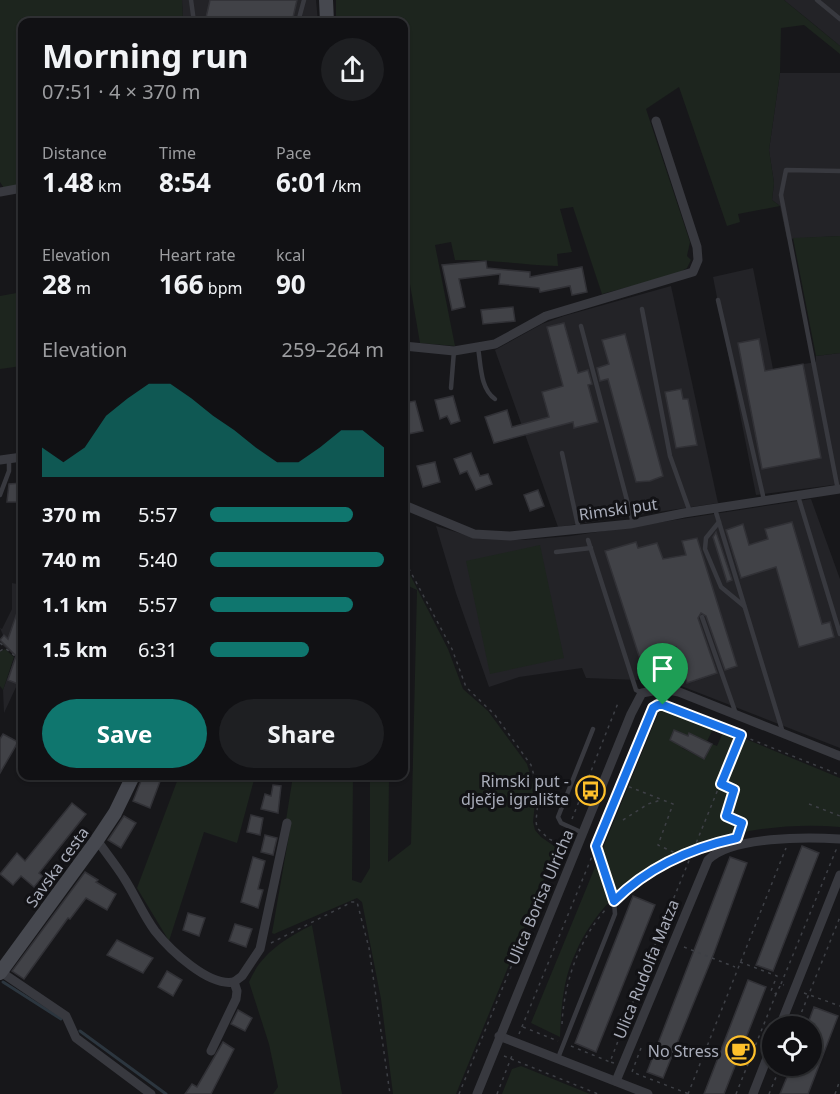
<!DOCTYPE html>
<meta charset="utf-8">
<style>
body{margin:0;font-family:"Noto Sans",sans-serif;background:#1e1f22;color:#f1f3f6;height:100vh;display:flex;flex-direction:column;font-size:22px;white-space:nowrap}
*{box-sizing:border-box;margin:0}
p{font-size:20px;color:#9c9da0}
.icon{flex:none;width:33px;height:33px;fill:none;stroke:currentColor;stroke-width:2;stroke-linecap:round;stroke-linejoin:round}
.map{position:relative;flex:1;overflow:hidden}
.side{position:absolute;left:18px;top:18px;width:390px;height:762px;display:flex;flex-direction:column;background:#111114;border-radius:12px;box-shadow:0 2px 4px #0004,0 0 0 2px #303134}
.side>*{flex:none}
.controls{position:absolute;left:762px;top:1016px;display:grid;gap:12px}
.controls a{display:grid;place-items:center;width:60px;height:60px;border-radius:50%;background:#111114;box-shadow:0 2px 4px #0004,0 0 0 2px #303134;font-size:30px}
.pin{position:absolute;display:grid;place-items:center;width:51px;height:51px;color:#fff;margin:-62px -26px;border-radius:50% 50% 50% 0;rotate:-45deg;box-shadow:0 0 6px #0007}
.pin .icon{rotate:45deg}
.round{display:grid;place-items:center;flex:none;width:63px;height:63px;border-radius:32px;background:#1e1f22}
.overview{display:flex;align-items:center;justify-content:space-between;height:102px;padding:0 24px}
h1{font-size:33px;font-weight:700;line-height:45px}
.metrics{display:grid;grid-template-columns:repeat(3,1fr);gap:9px;height:102px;padding:6px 24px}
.metrics div{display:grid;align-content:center}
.metrics b{font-size:26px;font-weight:700}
.metrics small{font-size:16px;font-weight:400}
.metrics p{font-size:16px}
.chart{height:168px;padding:12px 24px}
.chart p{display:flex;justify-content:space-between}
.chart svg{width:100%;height:108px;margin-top:6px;fill:#0f766e;opacity:.7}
.action{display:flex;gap:12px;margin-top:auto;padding:12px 24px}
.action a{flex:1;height:69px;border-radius:36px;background:#0f766e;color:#fff;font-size:24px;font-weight:700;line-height:69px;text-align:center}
.action a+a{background:#1e1f22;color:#f1f3f6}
ul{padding:0 24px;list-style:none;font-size:20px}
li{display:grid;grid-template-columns:96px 72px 1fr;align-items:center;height:45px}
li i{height:15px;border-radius:8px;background:#0f766e}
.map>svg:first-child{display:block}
.built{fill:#232327}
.green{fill:#1d251e}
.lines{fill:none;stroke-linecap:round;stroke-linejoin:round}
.stream{stroke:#2c363f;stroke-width:3}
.building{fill:#414247;stroke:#313136;stroke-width:1.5}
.path{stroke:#3e4046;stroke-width:1.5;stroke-dasharray:3 4.5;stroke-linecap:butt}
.lane{stroke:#38393f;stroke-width:4.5}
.street{stroke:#38393f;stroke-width:9}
.secondary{stroke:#46484f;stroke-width:14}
.route-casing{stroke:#fff;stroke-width:12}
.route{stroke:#1a73e8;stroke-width:8}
.labels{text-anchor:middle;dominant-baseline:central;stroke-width:6;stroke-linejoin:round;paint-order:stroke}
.street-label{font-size:16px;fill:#a9adba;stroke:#121215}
.poi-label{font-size:16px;fill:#a9adba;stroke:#121215;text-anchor:end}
</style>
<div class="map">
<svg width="840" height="1094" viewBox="0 0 840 1094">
<rect width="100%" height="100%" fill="#17171a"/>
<g class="built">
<polygon points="182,0 316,0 318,22 183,22"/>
<polygon points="784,0 840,0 840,46 816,26"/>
<polygon points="780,73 840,73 840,236 787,239 780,206 772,200 774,183 769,150"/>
<polygon points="753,268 773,369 816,362 816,356 840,353 840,484 756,495 713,277"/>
<polygon points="671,286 718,503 558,527 495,350 542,324 564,316"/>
<polygon points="811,499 840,579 840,748 671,682 649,677 637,676 638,680 586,678 582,668 519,677 489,687 456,593 436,526 476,538 523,540 571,536"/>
<polygon points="12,583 22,585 22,674 4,713 3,690 15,656 0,643 3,635 0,628 2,629 12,609"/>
</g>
<g class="green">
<polygon points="0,0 182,0 183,22 22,22 22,185 4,188 0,182"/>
<path d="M 336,0 L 784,0 L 840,46 L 840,54 L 804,25 L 781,28 L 780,73 L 769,150 L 774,183 L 772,200 L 780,206 L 738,214 L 740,222 L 727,226 L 679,87 L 646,109 L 690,242 L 687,256 L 691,260 L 687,268 L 677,274 L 602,294 L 573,207 L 560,209 L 572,252 L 557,254 L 558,266 C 523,265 490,259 455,260 L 451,242 L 435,245 L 455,346 L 420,343 L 404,249 L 404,22 L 336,22 Z"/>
<polygon points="840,236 840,353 816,356 793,238"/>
<polygon points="22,292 22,366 0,369 0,296"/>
<polygon points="540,545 564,658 490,674 466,561"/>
<polygon points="404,563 448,649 463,689 488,711 527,764 536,794 533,822 535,830 541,837 557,848 456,1094 393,1094 381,999 362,902 357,898 274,934 272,933 291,823 286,820 293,776 353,776 352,880 361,883 370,868 370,776 389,776 388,862 411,844 417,590 404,584"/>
<polygon points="5,649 14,657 3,690 0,686 0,652"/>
<path d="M 660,709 L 675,712 L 714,727 L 707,741 L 689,734 L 682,748 L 704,759 L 712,744 L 717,746 L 724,730 L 840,778 L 840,827 C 741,818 620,854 576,952 C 563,978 561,1008 560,1037 L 531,1023 Z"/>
<polygon points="179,776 255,776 237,843 204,832 169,941 137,888"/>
<path d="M 312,925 L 342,1094 L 273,1094 L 278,1087 L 269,1044 L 249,982 C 261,953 286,938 312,925 Z"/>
<polygon points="521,1066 590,1094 502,1094 512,1069"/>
</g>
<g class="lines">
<g class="stream">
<polyline points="3,982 61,1019"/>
<polyline points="80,1031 166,1094"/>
</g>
</g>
<g class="building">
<polygon points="210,0 297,0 292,22 205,22"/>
<polygon points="486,261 487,268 530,272 530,277 582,267 587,292 572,295 570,286 540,292 539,288 499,284 500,274 459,279 465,307 452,310 442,265"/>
<polygon points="513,307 515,321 483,324 481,310"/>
<polygon points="564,323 578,373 588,370 592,384 588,385 598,422 574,428 573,422 494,443 485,417 507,410 512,427 549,417 542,392 563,386 547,327"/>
<polygon points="625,334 663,476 650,481 636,482 608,379 600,381 597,368 609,364 602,340"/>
<polygon points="759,339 765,371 803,364 821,458 762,469 738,343"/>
<polygon points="681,389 683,399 688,399 697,445 676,448 665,392"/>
<polygon points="453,396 460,421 451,424 447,416 440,419 435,400"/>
<polygon points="415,401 423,431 408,434 404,416 404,403"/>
<polygon points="471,453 480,476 488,474 492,484 476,490 467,471 460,474 454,459"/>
<polygon points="435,462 440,482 423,487 417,466"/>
<polygon points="22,483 22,502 7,502 9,484"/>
<polygon points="538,490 544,506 530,511 524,495"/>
<polygon points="792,522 822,624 830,622 834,637 799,647 776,567 741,578 726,530 743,524 749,545 768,539 765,529"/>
<polygon points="716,532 732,580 727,582 713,537"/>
<polygon points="697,538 737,666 725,670 706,616 701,613 698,618 717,673 687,683 676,647 640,659 605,551 636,542 638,548 657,543 663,559 686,555 682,541"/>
<polygon points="21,601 22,671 18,684 8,680 16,656 0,640 4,635 8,639"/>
<polygon points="674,730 688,736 689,733 712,744 704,759 670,740"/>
<polygon points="3,734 18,742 0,773 0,739"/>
<polygon points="143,776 162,776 150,808 133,801"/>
<polygon points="273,785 281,786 278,813 261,809 265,794 271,796"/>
<polygon points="72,803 86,814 39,873 43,876 34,887 21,876 13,885 0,874 17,853 25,861"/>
<polygon points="251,815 263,818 260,835 247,832"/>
<polygon points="124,816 136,823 121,848 108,840"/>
<polygon points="265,835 277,838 273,855 261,852"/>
<polygon points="802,846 819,853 773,971 756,965"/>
<polygon points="253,857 265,861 258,889 263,890 258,908 241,902"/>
<polygon points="730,857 747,863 714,953 663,1078 647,1072"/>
<polygon points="85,872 98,880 96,882 116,894 107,910 86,898 70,919 68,918 24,979 12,971"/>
<polygon points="633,896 655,905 596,1052 575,1043"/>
<polygon points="188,913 205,918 199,936 183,930"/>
<polygon points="235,924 252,929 246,947 229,941"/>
<polygon points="117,940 153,958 143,973 107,955"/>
<polygon points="167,971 182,980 173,996 158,987"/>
<polygon points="748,980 766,987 724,1094 704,1094"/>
<polygon points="814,1007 838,1016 808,1094 780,1094 792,1065 812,1065 812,1026 807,1026"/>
<polygon points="238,1010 252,1018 245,1031 231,1024"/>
<polygon points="223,1042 234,1049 211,1094 185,1094 192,1084 197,1087"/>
</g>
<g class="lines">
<g class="path">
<polyline points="404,554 408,567 452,649 466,687 495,715 531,765 539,793 536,821 537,828 549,839 562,844"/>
<polyline points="0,643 5,647"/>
<polyline points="0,651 5,648 15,656"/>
<polyline points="622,784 673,804 658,845 680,855"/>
<polyline points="722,784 734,790 726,816 742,823 738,834"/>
<polyline points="809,804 840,816"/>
<polyline points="572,819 618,703"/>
<polyline points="623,820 648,804 661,800"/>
<polyline points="597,848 612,894"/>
<path d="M 619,896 C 643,871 678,855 711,845"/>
<polyline points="271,943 352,902 357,902 369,948 390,1094"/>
<polyline points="684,947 735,967"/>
<polyline points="740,962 777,976 771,991 776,994 781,984 784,985"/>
<polyline points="781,984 836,850 840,851"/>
<polyline points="804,993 840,1006"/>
<path d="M 562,1024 C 564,982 579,939 607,908"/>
<polyline points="796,1026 840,917"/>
<polyline points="523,1027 558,1041"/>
<polyline points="519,1034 653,708 663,704 840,775"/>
<polyline points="571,1046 610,1062"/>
<polyline points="641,1048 632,1072 689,1094"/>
<polyline points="504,1056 598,1094"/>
<polyline points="614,1063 610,1062 658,937 740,735"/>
<polyline points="459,1094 566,833"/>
<polyline points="497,1094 513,1053"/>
<polyline points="688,1094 786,848"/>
<polyline points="736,1094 776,994"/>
<polyline points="769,1094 781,1065"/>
<polyline points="835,1094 840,1080"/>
</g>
<g class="lane">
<polyline points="191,0 194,22"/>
<polyline points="817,0 840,19"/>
<polyline points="298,22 304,0"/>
<polyline points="718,300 764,500"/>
<polyline points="642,309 670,456 690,512"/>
<polyline points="581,326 633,523"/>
<path d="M 478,348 C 481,364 480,389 495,399"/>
<polyline points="451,388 454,351"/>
<polyline points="562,453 579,530"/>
<polyline points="838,490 781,195 786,170 840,171"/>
<polyline points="0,495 9,471 9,460"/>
<polyline points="798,496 840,634"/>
<polyline points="715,509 783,733"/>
<polyline points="719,522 706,538 705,549 721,587 744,606"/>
<polyline points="588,540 636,690 642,693"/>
<polyline points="556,552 591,548"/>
<polyline points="702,617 736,714"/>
<polyline points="649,668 670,661 679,692"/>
<polyline points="583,833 561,823 558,817 593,729"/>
<polyline points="558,1058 615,914 614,901"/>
</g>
<g class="street">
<polyline points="0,192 22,188"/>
<polyline points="404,346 454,351 495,344 546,316 693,272 698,260 697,247 656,121"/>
<polyline points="0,460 22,457"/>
<polyline points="404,505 474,534 510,536 630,524 684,513 840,489"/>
<path d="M 97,840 C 106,853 116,865 124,878 C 135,895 143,915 155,931 C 170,950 209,987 234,982"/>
<polyline points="1,972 66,1016 76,1038 151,1094"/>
<polyline points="780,1026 840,875"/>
<polyline points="499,1036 648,1094"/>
<polyline points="211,1051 236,999 237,991 234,982 242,976 260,949 287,823"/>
<path d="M 616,1081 L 708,860 C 731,836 808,837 840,839"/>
<polyline points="477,1094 631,714 642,693 663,689 679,692 840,756"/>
<polyline points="753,1094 772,1045"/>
</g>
<g class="secondary">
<polyline points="326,0 327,22"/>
<polyline points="0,973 97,840 115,813 133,776"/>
</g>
</g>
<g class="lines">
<defs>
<path id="route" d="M 658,705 L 663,705 L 741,735 L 721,784 L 734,790 L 726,816 L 742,823 L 737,838 C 691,848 647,868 614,901 L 596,846 L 653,708 Z"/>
</defs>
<use href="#route" class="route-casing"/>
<use href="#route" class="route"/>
</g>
<defs>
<symbol id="bus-ring" viewBox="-11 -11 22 22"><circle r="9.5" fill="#121215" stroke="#fec02b" stroke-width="1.5"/><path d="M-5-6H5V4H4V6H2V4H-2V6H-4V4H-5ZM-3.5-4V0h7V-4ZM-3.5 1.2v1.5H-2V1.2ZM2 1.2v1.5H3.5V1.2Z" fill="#fec02b"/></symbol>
<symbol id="cafe-ring" viewBox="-11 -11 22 22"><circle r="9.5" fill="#121215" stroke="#fec02b" stroke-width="1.5"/><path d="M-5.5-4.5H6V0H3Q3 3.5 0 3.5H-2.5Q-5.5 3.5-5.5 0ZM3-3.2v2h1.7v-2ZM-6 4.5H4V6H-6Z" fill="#fec02b"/></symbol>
</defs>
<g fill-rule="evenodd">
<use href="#bus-ring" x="574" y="774" width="33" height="33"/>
<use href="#cafe-ring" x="724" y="1034" width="33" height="33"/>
</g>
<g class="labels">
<g class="street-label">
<text transform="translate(618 509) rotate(-8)">Rimski put</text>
<text transform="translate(57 867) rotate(-54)">Savska cesta</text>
<text transform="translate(540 897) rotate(-67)">Ulica Borisa Ulricha</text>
<text transform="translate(646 969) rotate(-68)">Ulica Rudolfa Matza</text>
</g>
<g class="poi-label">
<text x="569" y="781">Rimski put -<tspan x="569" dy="18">dječje igralište</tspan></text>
<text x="719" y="1051">No Stress</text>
</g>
</g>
</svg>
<div class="controls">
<a><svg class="icon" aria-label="locate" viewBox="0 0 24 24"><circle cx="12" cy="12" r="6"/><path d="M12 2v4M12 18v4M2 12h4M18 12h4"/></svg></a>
</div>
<div class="pin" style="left:663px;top:705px;background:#1e9e55"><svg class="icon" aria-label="arrive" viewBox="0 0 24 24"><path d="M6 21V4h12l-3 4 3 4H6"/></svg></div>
<section class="side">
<div class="overview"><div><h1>Morning run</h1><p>07:51 · 4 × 370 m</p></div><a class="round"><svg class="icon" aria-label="share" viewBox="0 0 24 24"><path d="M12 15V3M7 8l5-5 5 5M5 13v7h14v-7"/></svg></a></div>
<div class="metrics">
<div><p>Distance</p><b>1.48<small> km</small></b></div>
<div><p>Time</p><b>8:54</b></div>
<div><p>Pace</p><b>6:01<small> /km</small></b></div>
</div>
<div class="metrics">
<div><p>Elevation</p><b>28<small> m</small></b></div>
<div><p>Heart rate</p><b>166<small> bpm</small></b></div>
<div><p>kcal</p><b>90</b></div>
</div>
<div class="chart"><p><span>Elevation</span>259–264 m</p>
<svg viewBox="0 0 160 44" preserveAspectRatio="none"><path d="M0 44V32L10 38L20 32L30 19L40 12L50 6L60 6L70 12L80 19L90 25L100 32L110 38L120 38L130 32L140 25L150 25L160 32V44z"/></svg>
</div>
<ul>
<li><b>370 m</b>5:57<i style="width:82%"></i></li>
<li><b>740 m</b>5:40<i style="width:100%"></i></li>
<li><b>1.1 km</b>5:57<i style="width:82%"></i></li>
<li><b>1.5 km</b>6:31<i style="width:57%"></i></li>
</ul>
<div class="action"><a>Save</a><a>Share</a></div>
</section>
</div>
